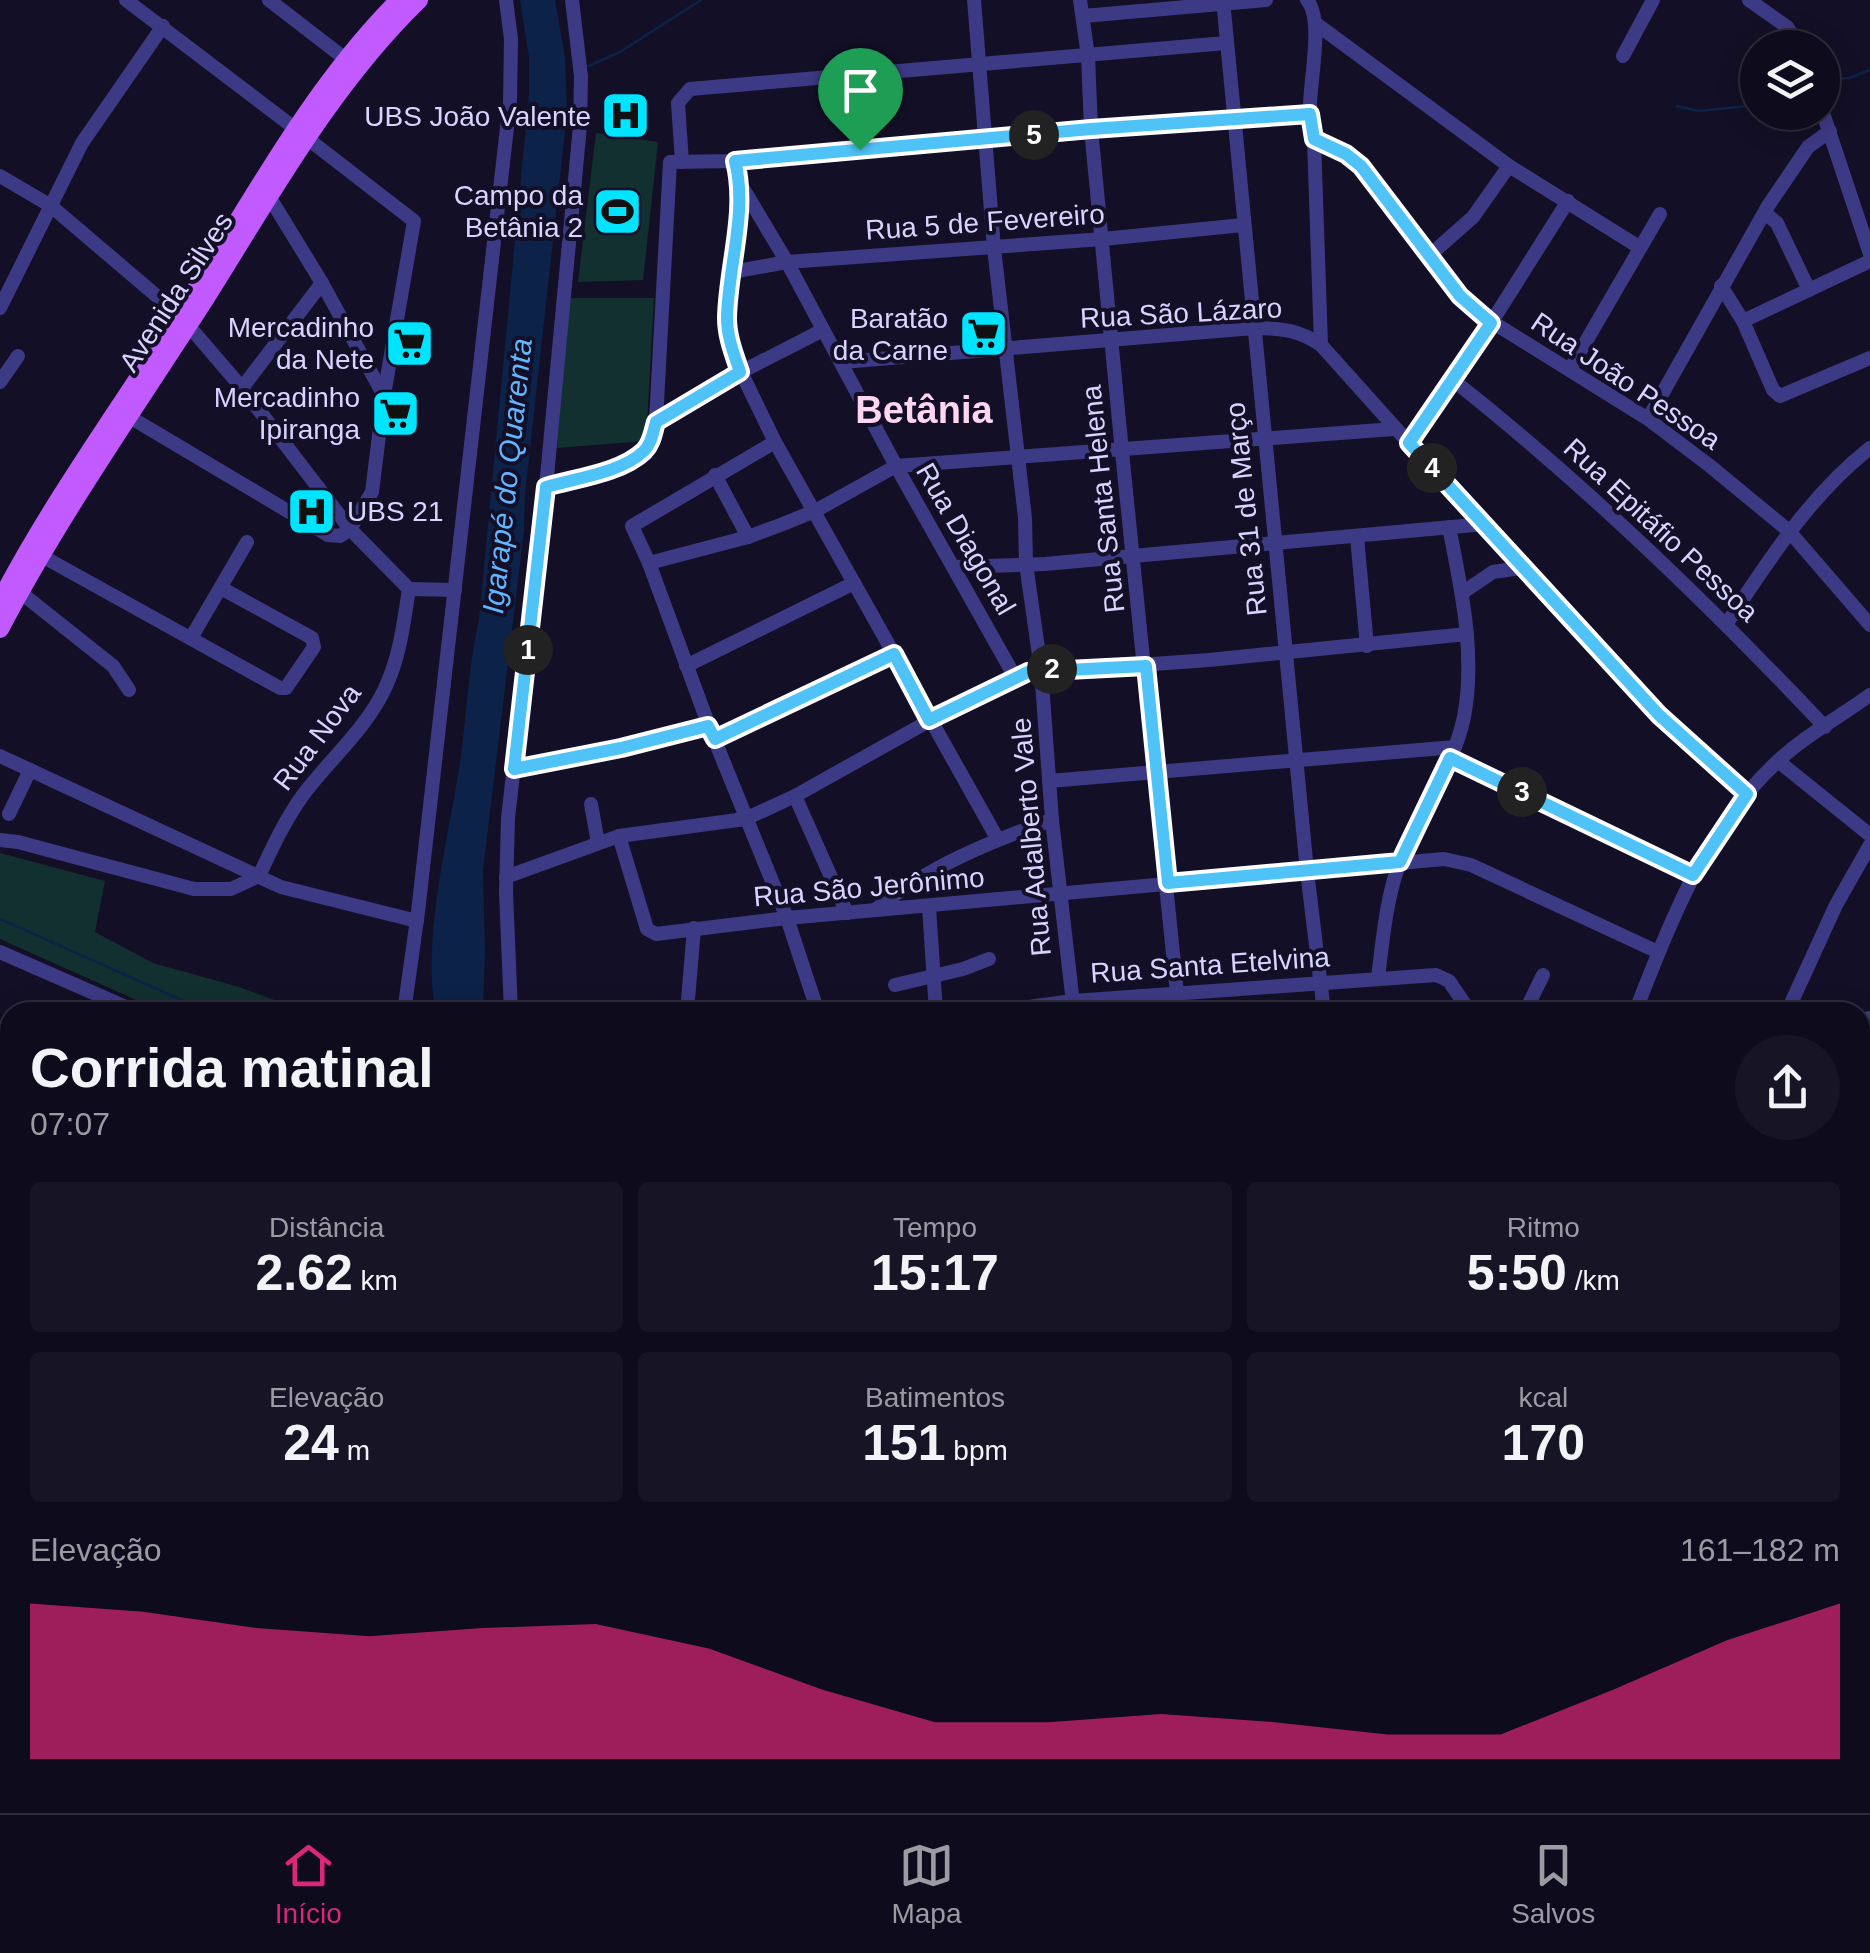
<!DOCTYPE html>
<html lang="pt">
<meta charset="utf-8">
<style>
body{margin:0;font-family:Helvetica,sans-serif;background:#171425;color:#f1f3f6;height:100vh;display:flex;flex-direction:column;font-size:38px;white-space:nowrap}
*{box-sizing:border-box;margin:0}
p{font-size:32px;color:#9b9ba3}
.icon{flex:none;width:55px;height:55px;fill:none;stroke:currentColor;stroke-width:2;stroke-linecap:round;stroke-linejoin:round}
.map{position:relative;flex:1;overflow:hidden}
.drawer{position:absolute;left:0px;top:1002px;width:1870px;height:812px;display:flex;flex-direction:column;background:#0e0b1c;border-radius:30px 30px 0 0;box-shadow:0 5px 25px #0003,0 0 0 2px #2e2b3b}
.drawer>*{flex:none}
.controls{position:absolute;left:1740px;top:30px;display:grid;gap:20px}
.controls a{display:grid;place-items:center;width:100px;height:100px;border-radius:50%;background:#0e0b1c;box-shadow:0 5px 25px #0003,0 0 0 2px #2e2b3b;font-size:50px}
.pin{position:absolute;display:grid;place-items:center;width:85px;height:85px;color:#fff;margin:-102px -42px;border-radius:50% 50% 50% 0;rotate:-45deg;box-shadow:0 0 10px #0007}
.pin .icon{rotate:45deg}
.km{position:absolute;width:50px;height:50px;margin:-25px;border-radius:50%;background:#222;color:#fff;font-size:28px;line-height:50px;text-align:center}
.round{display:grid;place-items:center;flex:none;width:105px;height:105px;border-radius:52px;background:#171425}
.headline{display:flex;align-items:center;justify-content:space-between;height:170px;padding:0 30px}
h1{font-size:55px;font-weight:600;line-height:75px}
.stats{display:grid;grid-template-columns:repeat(3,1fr);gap:15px;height:170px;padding:10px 30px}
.stats div{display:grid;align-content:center;border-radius:10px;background:#171425;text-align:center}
.stats b{font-size:50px;font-weight:600}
.stats small{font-size:28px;font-weight:400}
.stats p{font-size:28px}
.chart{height:280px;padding:20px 30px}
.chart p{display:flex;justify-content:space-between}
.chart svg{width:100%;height:180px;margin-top:10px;fill:#db2777;opacity:.7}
.menu{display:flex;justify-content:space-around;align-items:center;height:140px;border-top:2px solid #2e2b3b;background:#0e0b1c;font-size:28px;color:#9b9ba3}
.menu a{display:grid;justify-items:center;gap:5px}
.menu .current{color:#db2777}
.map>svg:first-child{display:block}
.green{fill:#12302f}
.water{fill:#0c2248}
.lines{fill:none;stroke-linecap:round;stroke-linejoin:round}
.stream{stroke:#0c2248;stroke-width:2.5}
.minor{stroke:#3d3a85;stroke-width:14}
.major{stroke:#c25bff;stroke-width:18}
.route-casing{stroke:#fff;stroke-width:20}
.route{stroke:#4fc3f7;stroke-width:12}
.labels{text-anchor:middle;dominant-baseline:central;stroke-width:8;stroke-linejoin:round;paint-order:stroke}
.poi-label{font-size:28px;fill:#d9d4ff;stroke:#130f26;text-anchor:end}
.street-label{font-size:28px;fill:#d9d4ff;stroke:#130f26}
.water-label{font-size:30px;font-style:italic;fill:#62b6ff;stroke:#130f26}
.district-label{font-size:38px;font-weight:bold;fill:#ffd6f0;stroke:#130f26}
</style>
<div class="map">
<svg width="1870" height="1813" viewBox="0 0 1870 1813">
<rect width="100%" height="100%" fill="#130f26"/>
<g class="green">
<polygon points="596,133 658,142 643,280 578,282"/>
<polygon points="568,298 654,298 646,441 557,448"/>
<polygon points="0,853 105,881 95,932 153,963 239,987 307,1012 163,1012 0,939"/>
<polygon points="1870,1744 1870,1813 1701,1813 1721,1805 1860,1805 1860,1748"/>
</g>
<path class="water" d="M 520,0 L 555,0 L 565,57 L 567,113 L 525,495 L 524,531 L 483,870 L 485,951 L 483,1012 L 436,1012 C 435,1002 432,992 432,982 C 429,908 449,835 460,762 C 467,714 468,667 479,619 L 529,93 L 529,58 Z"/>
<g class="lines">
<g class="stream">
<polyline points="589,66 620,52 701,0"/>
<polyline points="1822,80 1849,78 1870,70"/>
<polyline points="1677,106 1698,111 1758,105"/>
<polyline points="0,919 186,1002 234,1012"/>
</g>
<g class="minor">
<polyline points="126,0 297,130"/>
<polyline points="269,0 352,64"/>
<polyline points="974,0 994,248 1025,518 1026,564 1041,669 1052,820 1074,1012"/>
<polyline points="1080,0 1088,56 1091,129 1122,452 1177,993"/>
<polyline points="1223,0 1307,871 1324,1012"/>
<path d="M 1307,0 C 1325,21 1308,86 1310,114 C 1310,122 1313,131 1314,139 L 1321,345"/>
<polyline points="1749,0 1787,27 1801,48"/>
<polyline points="1083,16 1266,0"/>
<polyline points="1315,23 1509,166 1639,247"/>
<polyline points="1623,56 1653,0"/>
<polyline points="1822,110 1870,254"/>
<polyline points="1314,139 1345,154 1361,166 1460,296 1476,312 1648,419 1710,466 1789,531 1870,625"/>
<polyline points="735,161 741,185 787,262 896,466 1015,677"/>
<polyline points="682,162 678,103 690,89 1226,43"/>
<polyline points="0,176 51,206 179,315"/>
<polyline points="741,185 727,320 730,343 741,372 775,442 997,838"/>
<polyline points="270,198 322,283 383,394"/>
<polyline points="1765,213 1777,223 1809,290"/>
<polyline points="1429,256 1473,217 1509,166"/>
<polyline points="732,272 787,262 1103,239 1243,225"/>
<polyline points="1721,286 1743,321 1773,390 1780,396 1870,358"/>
<polyline points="0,308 82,143 163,26"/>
<polyline points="1743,321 1870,261"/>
<path d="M 188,325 L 242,388 L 350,529 L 409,589 C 404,621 400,656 386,686 C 368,727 330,759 303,795 C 285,820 272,848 259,876"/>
<path d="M 842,362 L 1254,328 C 1281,328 1299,330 1321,345 L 1521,568 L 1659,715 L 1747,794"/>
<polyline points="1570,369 1660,214"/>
<path d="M 1453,380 C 1587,486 1708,603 1825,727"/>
<polyline points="0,382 18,356"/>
<polyline points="242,388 322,283"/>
<polyline points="128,416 328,535 340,536 350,529 372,492 384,395 414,221 308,139"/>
<polyline points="1648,419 1768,206 1808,147 1830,131"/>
<polyline points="656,421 741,372 823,330"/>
<polyline points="775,442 632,526 649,563 709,726 787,918 818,1012"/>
<polyline points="1409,443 1491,323 1568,201"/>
<polyline points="715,475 748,537"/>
<path d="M 546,487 C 576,478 621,473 644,451 C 652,443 653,432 656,421 L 670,162 L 735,161 L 1310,114"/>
<polyline points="1357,537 1367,646"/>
<polyline points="40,555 280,688 286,688 314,647 312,638 221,588"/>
<polyline points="649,563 748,537 783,524 815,511 896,466 1394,429"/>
<polyline points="955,567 1045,564 1485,524"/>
<polyline points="409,589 455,590"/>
<polyline points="20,592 113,666 129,690"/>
<polyline points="1462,593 1493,572 1521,568"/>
<path d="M 1727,623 C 1769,560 1810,495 1870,448"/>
<polyline points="191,638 247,542"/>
<polyline points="686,666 854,583"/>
<polyline points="715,739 894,654"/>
<polyline points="0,756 281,887 417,921"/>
<polyline points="1450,758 1693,875"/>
<polyline points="1778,761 1870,835"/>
<polyline points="514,769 621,748 709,726"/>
<polyline points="1049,781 1455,747"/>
<polyline points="795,796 847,913"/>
<polyline points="591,804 598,843"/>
<polyline points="9,814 30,770"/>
<polyline points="619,836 647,929 656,934 787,918 1444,859 1471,865 1658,952"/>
<polyline points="0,840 18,842 194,889 231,889 259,876"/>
<polyline points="506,877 619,836 745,819 795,796 929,721 1028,673 1209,660 1467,634"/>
<polyline points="929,907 936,1012"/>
<path d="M 875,910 C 926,868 990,841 1052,820"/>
<polyline points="0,952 137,1012"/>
<path d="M 1378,977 C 1383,939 1386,900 1399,864 C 1417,814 1453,770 1464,717 C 1476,654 1461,588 1449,527"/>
<polyline points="895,985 963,969 989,959"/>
<polyline points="404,1012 418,912 510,101 511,39 506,0"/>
<polyline points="511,1012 506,892 508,818 546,487 580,126 581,76 572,0"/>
<polyline points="559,1012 635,1012"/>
<polyline points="687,1012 694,928"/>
<polyline points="989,1012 1073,1001 1436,975 1449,981 1470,1012"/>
<polyline points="1525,1012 1543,975"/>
<path d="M 1635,1012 C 1670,924 1705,828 1777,762 C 1804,736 1840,717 1870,695"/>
<polyline points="1787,1012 1836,905 1870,845"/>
<polyline points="1869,1018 1870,1018"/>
<polyline points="1860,1068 1870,1072"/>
<polyline points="0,1085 10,1090"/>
<polyline points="1860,1113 1870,1096"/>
<polyline points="1860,1145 1870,1149"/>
<polyline points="1860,1225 1870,1209"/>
<polyline points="1860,1347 1870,1348"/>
<polyline points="0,1378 10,1384"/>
<polyline points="1860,1446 1865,1440 1870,1442"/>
<polyline points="0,1518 10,1503"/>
<polyline points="1860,1580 1870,1585"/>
<polyline points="1860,1647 1870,1644"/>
<polyline points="0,1678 10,1685"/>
<polyline points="1860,1692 1870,1693"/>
<polyline points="1860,1739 1870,1735"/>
<polyline points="205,1805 216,1813"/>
<polyline points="430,1805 430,1813"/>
<polyline points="652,1805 652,1813"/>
<polyline points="981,1805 984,1813"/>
<polyline points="1062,1805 1069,1813"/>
<polyline points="1155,1805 1159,1813"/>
<polyline points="1307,1805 1310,1813"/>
<polyline points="1590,1805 1593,1813"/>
<polyline points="91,1813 96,1805"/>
<polyline points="375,1813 380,1805"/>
<polyline points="579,1813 579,1805"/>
<polyline points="760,1813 760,1805"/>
<polyline points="1033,1813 1045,1805"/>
<polyline points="1511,1813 1520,1805"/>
<polyline points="1665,1813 1686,1805"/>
</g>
<g class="major">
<path d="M 0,601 C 53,500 120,408 182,311 C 249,206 310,89 399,0"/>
<path d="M 0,629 C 60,515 134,410 204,301 C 269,198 331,85 419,0"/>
</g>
</g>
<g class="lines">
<defs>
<path id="route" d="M 1310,114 L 1314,139 L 1346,154 L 1361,166 L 1460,296 L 1491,323 L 1409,443 L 1659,715 L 1747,794 L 1693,875 L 1450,758 L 1400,862 L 1168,883 L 1146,666 L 1028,672 L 929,720 L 894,654 L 715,739 L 708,726 L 621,748 L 514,769 L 546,487 C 576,478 621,473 644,451 C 652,443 653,432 656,422 L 740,372 C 734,354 727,337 727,318 C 728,266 748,212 735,161 L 1091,129 Z"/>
</defs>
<use href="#route" class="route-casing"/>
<use href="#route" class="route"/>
</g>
<defs>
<symbol id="hospital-square" viewBox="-11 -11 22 22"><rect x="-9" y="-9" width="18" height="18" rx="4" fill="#00e5ff" stroke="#130f26"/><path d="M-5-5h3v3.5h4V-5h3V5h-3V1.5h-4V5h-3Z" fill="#111"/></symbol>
<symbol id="stadium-square" viewBox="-11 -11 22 22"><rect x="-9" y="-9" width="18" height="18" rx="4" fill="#00e5ff" stroke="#130f26"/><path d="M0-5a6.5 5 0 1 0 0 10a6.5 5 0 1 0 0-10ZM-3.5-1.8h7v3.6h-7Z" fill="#111"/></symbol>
<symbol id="supermarket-square" viewBox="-11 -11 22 22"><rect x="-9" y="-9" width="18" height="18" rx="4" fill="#00e5ff" stroke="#130f26"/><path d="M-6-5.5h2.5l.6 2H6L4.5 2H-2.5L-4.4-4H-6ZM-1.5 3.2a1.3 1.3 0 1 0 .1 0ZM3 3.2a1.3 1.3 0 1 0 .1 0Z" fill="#111"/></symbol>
</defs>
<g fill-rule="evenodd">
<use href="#hospital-square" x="598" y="88" width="55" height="55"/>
<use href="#stadium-square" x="590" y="184" width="55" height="55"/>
<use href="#supermarket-square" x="956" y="306" width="55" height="55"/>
<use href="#supermarket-square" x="382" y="316" width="55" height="55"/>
<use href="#supermarket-square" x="368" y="386" width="55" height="55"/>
<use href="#hospital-square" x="284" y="484" width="55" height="55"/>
</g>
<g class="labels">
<g class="poi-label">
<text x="591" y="116">UBS João Valente</text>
<text x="583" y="195">Campo da<tspan x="583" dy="32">Betânia 2</tspan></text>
<text x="948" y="318">Baratão<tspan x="948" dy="32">da Carne</tspan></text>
<text x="374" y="327">Mercadinho<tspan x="374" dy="32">da Nete</tspan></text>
<text x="360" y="397">Mercadinho<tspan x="360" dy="32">Ipiranga</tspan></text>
<text x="347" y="511" text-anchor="start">UBS 21</text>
</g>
<g class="street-label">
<text transform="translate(985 222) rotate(-4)">Rua 5 de Fevereiro</text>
<text transform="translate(176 292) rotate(-57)">Avenida Silves</text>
<text transform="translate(1181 313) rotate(-3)">Rua São Lázaro</text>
<text transform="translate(1626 381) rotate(34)">Rua João Pessoa</text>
<text transform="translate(1103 499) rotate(-96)">Rua Santa Helena</text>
<text transform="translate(1246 509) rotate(-96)">Rua 31 de Março</text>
<text transform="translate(1661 530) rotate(43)">Rua Epitáfio Pessoa</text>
<text transform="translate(966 539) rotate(60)">Rua Diagonal</text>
<text transform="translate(317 737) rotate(-53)">Rua Nova</text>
<text transform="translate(1031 837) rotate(-95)">Rua Adalberto Vale</text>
<text transform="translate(869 887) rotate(-5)">Rua São Jerônimo</text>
<text transform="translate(1210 965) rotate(-4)">Rua Santa Etelvina</text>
</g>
<g class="water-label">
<text transform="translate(507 476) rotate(-84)">Igarapé do Quarenta</text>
</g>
<g class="district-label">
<text x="924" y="410">Betânia</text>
</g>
</g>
</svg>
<div class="controls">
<a><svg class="icon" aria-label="layers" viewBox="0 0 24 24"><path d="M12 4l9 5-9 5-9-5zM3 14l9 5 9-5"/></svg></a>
</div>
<div class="pin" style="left:860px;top:150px;background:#1e9e55"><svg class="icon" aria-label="arrive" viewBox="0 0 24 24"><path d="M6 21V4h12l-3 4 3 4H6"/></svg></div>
<b class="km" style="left:528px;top:650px">1</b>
<b class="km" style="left:1052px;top:669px">2</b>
<b class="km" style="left:1522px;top:792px">3</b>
<b class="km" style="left:1432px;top:468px">4</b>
<b class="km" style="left:1034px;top:135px">5</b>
<section class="drawer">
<div class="headline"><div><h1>Corrida matinal</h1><p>07:07</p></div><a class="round"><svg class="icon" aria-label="share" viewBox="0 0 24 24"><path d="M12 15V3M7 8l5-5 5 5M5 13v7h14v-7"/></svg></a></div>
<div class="stats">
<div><p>Distância</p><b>2.62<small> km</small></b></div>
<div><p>Tempo</p><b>15:17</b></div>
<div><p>Ritmo</p><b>5:50<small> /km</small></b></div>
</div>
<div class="stats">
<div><p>Elevação</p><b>24<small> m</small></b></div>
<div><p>Batimentos</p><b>151<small> bpm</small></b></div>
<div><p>kcal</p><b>170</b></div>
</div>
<div class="chart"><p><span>Elevação</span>161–182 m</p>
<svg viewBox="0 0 160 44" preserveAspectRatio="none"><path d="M0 44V6L10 8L20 12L30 14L40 12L50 11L60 17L70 27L80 35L90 35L100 33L110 35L120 38L130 38L140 27L150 15L160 6V44z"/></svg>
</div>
</section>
</div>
<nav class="menu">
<a class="current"><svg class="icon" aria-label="home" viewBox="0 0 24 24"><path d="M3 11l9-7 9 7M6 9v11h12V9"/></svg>Início</a>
<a><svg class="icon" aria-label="map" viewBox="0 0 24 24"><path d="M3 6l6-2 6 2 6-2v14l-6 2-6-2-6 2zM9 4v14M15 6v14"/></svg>Mapa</a>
<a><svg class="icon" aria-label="saved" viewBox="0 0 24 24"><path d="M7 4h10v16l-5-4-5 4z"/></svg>Salvos</a>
</nav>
